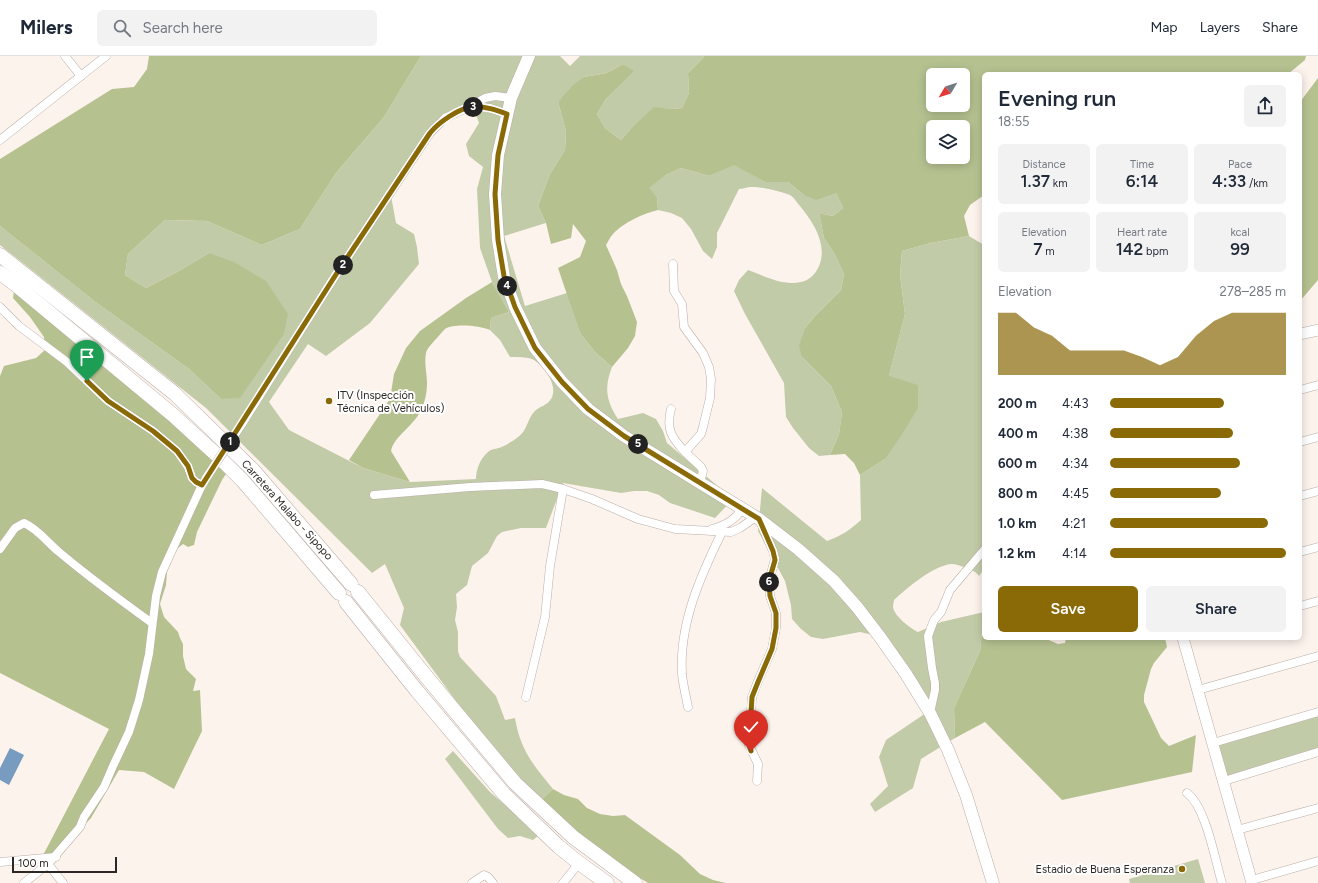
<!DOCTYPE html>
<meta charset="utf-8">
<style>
body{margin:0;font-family:Figtree,sans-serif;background:#f2f2f3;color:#1f2937;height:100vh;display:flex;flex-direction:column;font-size:15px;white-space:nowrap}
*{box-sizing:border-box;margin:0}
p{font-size:13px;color:#747a83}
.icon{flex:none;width:22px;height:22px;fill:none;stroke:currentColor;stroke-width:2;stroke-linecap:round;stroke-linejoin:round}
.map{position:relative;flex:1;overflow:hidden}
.drawer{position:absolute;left:982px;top:16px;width:320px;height:568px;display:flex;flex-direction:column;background:#fff;border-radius:6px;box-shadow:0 2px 10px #0003}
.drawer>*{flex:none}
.needle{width:26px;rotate:231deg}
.tools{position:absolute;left:926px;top:12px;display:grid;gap:8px}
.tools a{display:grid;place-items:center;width:44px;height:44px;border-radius:6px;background:#fff;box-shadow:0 2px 10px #0003;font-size:20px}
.scale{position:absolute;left:12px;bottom:10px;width:105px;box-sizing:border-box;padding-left:4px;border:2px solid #2c2724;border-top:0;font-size:11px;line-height:14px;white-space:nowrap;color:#2c2724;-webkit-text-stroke:3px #fff;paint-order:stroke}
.pin{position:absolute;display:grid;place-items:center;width:34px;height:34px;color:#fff;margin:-41px -17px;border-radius:50% 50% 50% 0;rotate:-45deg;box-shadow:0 0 4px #0007}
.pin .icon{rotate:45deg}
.km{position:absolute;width:20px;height:20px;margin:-10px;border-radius:50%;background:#222;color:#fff;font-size:11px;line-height:20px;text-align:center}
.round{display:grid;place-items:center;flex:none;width:42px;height:42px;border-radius:6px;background:#f2f2f3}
.head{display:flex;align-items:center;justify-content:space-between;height:68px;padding:0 16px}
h1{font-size:22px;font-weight:600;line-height:30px}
.stats{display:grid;grid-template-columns:repeat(3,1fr);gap:6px;height:68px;padding:4px 16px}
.stats div{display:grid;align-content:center;border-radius:6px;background:#f2f2f3;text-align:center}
.stats b{font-size:17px;font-weight:600}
.stats small{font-size:11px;font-weight:400}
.stats p{font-size:11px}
.chart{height:112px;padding:8px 16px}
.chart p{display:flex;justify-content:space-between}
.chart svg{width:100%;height:72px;margin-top:4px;fill:#8a6907;opacity:.7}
.primary-button{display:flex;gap:8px;margin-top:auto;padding:8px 16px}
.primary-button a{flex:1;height:46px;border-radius:6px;background:#8a6907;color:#fff;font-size:16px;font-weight:600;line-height:46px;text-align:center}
.primary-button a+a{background:#f2f2f3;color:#1f2937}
ul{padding:0 16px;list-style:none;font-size:13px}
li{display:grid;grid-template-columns:64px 48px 1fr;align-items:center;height:30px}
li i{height:10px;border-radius:5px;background:#8a6907}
header{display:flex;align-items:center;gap:24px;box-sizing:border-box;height:56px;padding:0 20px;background:#fff;border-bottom:1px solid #e0e1e3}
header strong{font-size:19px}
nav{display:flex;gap:22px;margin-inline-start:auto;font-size:14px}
.search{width:280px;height:36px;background:#f2f2f3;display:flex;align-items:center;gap:10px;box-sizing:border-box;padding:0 14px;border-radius:6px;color:#747a83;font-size:15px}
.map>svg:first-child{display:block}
.green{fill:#c2cba8;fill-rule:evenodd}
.forest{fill:#b5c290;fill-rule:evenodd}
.water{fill:#779cc0}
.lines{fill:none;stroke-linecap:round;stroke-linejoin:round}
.street-casing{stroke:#baaea7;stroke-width:9}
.secondary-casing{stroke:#baaea7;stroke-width:12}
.primary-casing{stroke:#baaea7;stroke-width:13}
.highway-casing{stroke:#baaea7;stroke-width:15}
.street{stroke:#fff;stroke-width:8}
.secondary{stroke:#fff;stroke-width:11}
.primary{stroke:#fff;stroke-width:12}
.highway{stroke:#fff;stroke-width:14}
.street-bridge-casing{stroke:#baaea7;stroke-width:9;stroke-linecap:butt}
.street-bridge{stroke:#fff;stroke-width:8}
.route-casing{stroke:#fff;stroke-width:8}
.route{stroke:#8a6907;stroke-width:5}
.poi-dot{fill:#8a6907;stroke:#fff;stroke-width:1.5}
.labels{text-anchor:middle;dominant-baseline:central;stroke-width:4;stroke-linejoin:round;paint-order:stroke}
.poi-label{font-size:11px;fill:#2c2724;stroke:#fff;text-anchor:start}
.street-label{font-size:11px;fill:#2c2724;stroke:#fff}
</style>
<header>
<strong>Milers</strong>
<div class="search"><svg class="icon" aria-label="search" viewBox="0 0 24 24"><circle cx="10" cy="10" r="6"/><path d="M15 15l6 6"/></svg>Search here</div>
<nav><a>Map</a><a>Layers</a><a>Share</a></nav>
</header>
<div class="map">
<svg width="1318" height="827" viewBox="0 0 1318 827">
<rect width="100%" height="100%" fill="#fdf3ed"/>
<g class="green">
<path d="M 421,0 L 560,0 L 570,10 L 580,0 L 704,0 L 703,2 L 688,17 L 689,37 L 682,52 L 673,53 L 654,52 L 634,69 L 621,84 L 605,72 L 597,58 L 606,43 L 633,15 L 623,8 L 607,17 L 584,21 L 558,46 L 566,75 L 565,94 L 550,118 L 538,150 L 546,167 L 504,180 L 525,250 L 567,237 L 580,277 L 595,296 L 612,311 C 604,332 606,344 618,363 L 643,357 L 656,363 L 663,375 L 667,387 L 733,443 L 715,462 L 670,447 L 659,439 L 647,435 L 634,435 L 621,437 L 563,427 L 546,472 L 521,472 L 502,476 L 497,480 L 488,497 L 472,510 L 467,529 L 456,538 L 457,551 L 455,564 L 458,576 L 458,595 L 460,601 L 496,640 L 505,664 L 515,662 C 520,693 533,709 553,733 L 541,744 L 484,683 L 400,569 L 404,552 L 385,508 L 372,517 L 206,352 L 0,189 L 0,170 L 94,245 L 189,313 L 221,343 L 209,197 L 179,215 L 146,232 L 125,219 L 128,198 L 165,164 L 207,165 L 262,189 L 300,173 L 336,117 L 384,61 ZM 473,50 L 479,67 L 466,88 L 469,100 L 483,111 L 477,133 L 480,192 L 492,226 L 509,256 L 491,262 L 490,274 L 500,284 L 510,301 C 518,301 525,301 532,303 C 544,309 559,330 551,343 C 547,350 539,350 534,356 C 527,363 528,374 518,381 C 513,385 505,390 499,392 C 495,393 491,393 488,396 C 480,403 476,413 476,423 L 410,426 L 363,412 L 289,374 L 269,346 L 308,288 L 326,300 L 370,267 L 419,208 L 417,191 L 414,178 L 396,167 L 391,140 L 432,75 L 448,62 Z"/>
<path d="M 734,108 L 765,126 L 788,126 L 804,139 L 836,137 L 843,152 L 833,160 L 819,157 L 824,182 L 834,197 L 844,218 L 841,234 L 816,259 L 805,272 L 802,301 L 831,330 L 842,356 L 839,378 L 830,399 L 819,400 L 809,392 L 793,372 L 786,361 L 784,327 L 745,258 L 734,235 L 739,224 L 748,214 C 765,220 782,230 801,226 C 809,224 813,220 817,214 C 830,192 814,167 800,150 C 797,147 794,141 790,139 C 783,136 759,130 751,131 C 747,131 743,133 739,133 L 717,177 L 717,191 L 712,203 L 703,195 L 691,173 L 682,162 L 671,157 L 658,154 L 657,141 L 648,132 L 666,119 L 681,112 L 709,120 Z"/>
<path d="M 969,180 L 984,189 L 984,513 L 979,520 C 975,515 972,514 966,512 C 961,510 956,508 951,508 C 933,510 907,532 894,544 C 894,544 893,550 893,551 C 894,560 910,572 918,576 L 941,566 L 984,556 L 980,595 L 954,652 L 955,682 L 921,703 L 913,732 L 875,756 L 870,748 L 888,730 L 879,701 L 886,684 L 926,657 L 873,579 L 860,576 L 823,583 L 811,581 L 801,573 L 792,563 L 791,549 L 785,525 L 758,475 L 762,432 L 827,485 C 841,480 850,474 861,464 L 860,419 L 885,403 L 889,320 L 905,258 L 900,219 L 902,195 L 931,187 Z"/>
<polygon points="1318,659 1318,696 1228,722 1218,688"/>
<polygon points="453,695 490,736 539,779 533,784 520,780 508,782 498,773 445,703"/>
<polygon points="1198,803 1205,827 1130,827 1129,823"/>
</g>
<g class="forest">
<polygon points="149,0 421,0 384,61 336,117 300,173 262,189 207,165 165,164 128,198 125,219 146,232 179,215 209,197 234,206 266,225 288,258 284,278 240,342 221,343 189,313 94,245 0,170 0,103 112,33 134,31 147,13"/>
<path d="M 704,0 L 1306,0 L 1305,4 L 1288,18 L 984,18 L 984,139 L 970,149 L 964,160 L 969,180 L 931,187 L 902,195 L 900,219 L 905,258 L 889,320 L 918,329 L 918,352 L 901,380 L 885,403 L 860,419 L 854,407 L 845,398 L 830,399 L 839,378 L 842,356 L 831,330 L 802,301 L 799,290 L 805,272 L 816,259 L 841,234 L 844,218 L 834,197 L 824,182 L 819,157 L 833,160 L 843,152 L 836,137 L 816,144 L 804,139 L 788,126 L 765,126 L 734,109 L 709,120 L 681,112 L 666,119 L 649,132 L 657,141 L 658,154 C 644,157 623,167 613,178 C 610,181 608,186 606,189 L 617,214 L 621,228 L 627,240 L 637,266 L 635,280 L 628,292 L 612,311 L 595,296 L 580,277 L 558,212 L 580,201 L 586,185 L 573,168 L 571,182 L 551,188 L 546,167 L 538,150 L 550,118 L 565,94 L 566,75 L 558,46 L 573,29 L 584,21 L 607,17 L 623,8 L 634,15 L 606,43 L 597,58 L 605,72 L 621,84 L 634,69 L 654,51 L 673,53 L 682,52 L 689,37 L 688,17 L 703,2 ZM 933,19 L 963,19 L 963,49 L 933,49 ZM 933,71 L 963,71 L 963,101 L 933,101 Z"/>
<polygon points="1318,22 1318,224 1300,245 1300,46"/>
<path d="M 492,226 L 509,256 L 491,262 L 490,274 C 480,270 455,267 445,273 C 442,276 438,281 435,284 C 432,288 427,292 426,297 C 424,307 427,318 427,327 C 427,336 425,346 421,354 C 414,370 394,380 391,395 L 410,426 L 363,412 L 349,404 L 390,343 L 394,318 L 406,292 L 420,275 L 466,242 Z"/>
<polygon points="15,227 234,406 222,424 197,476 194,489 188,491 183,488 178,492 174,498 167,516 166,529 160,548 164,561 178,576 180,582 183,588 183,600 186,613 196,623 193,635 200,634 202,675 174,733 144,716 119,714 91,762 48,808 39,807 109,673 0,617 0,320 4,310 36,302 45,294 44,281 30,261 13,242"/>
<polygon points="984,556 984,582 1044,582 1058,588 1065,587 1066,582 1165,582 1167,591 1154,607 1151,613 1144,639 1144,646 1161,682 1169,690 1196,679 1192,716 1062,744 985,666 955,682 954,652 980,595"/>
<polygon points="553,733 564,739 578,743 587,752 600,758 613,760 625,759 680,799 700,818 713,824 726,827 648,827 630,816 574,774 541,744"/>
</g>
<polygon class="water" points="10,692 24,699 9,729 0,724 0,712"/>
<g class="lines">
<defs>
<g id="street">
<polyline points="65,0 81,20"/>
<polyline points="471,50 490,52 507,58"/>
<polyline points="0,84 106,0"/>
<polyline points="673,208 674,235 682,248 684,271 703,297 709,311 711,323 710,342 703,371 701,378 685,396 701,411 703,415 700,427"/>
<polyline points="0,251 19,270 67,306 108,345 153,375 177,395 188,411 192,422 196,426 202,429 204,426"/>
<polyline points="1300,334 1318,329"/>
<path d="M 671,353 C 666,373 671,381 685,396"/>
<polyline points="242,368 335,220 430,77 445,62 471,50 485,42 495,40 511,42"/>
<polyline points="1300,386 1318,381"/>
<polyline points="374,439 470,431 542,428 563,433 592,443 638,463 675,473 731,476 740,472 756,461"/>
<polyline points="1300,440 1318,435"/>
<path d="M 712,473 C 726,469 735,464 743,452"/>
<path d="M 0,493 L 15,472 L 24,467 C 38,473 48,487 59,496 C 90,522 120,544 152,567"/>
<polyline points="1300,496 1318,491"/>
<polyline points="1300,550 1318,545"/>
<polyline points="1198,634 1318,600"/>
<polyline points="526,641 545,561 550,510 563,433"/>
<path d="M 688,651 C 686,640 683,629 682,618 C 679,568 700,521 722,476"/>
<polyline points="930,657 935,634 935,627 932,612 928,580 934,564 941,556 950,534 984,494"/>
<polyline points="1213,687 1318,656"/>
<polyline points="757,725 758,708 749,689 752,641 758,625 772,593 776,572 776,557 770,540 769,525 775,503 773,495 760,465"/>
<polyline points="1224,725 1318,696"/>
<path d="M 1187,737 C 1206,751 1215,804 1222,827"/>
<polyline points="1237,774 1318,752"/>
<polyline points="0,806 56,801"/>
<polyline points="48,808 63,827"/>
<polyline points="1252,824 1318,805"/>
<polyline points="24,827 48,808 80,771 84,761 104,731 113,710 129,676 139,644 149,598 156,540 162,516 202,429"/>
<polyline points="472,827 484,819 488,821 493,827"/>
<polyline points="563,827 579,807"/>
</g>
<g id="secondary">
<polyline points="1300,278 1318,274"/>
<polyline points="1183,582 1252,827"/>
</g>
<polyline id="primary" points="529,0 511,42 498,99 495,138 498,184 504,221 515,251 535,292 562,326 588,353 624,380 759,463 798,493 834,525 857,551 880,581 906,618 930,657 948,694 966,739 993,827"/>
<g id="highway">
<polyline points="0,199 174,337 253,414 351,528"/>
<polyline points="0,217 15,228 173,359 220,402 243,425 339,537"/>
<polyline points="358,536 429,624 515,727 573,781 635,827"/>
<polyline points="346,546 417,635 504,738 558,790 579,807 607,827"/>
</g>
</defs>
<use href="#street" class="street-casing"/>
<use href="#secondary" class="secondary-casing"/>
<use href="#primary" class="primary-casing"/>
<use href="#highway" class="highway-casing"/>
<use href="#street" class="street"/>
<use href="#secondary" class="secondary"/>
<use href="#primary" class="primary"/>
<use href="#highway" class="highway"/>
<defs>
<polyline id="street-bridge" points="206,422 242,368"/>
</defs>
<use href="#street-bridge" class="street-bridge-casing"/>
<use href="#street-bridge" class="street-bridge"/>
</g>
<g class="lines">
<defs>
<path id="route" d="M 87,325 L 108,345 L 153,375 L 177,395 L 188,410 L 192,422 L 196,426 L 202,429 L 335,220 L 430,77 C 438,67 460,51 473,51 C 485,50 496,54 507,58 L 498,99 L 495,138 L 498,184 L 504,220 L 515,251 L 535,292 L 562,326 L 588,353 L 624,380 L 759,463 L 773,495 L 775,504 L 769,525 L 770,540 L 776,557 L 776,572 L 772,593 L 758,626 L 752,641 L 749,689 L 751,695"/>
</defs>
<use href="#route" class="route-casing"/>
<use href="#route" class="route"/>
</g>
<g class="poi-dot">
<circle cx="329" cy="345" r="4"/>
<circle cx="1182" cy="813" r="4"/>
</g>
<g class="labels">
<g class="poi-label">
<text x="337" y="339">ITV (Inspección<tspan x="337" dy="13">Técnica de Vehículos)</tspan></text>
<text x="1174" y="813" text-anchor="end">Estadio de Buena Esperanza</text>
</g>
<g class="street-label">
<text transform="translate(287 454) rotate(48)">Carretera Malabo - Sipopo</text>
</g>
</g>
</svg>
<div class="tools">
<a><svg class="needle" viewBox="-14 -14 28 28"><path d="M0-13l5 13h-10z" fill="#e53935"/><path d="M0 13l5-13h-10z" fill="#747a83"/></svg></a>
<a><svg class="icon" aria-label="layers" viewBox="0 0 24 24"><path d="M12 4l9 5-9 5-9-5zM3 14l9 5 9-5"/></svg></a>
</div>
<div class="scale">100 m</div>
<div class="pin" style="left:87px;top:325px;background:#1e9e55"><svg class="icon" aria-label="arrive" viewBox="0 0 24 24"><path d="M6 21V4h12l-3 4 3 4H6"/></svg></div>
<div class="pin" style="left:751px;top:695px;background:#d93025"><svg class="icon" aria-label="check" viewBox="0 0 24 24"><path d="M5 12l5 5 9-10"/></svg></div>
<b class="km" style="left:230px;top:386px">1</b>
<b class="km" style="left:343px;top:209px">2</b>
<b class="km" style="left:473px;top:51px">3</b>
<b class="km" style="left:507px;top:230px">4</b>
<b class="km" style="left:638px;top:388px">5</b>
<b class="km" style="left:769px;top:526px">6</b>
<section class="drawer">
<div class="head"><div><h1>Evening run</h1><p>18:55</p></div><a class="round"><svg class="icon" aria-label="share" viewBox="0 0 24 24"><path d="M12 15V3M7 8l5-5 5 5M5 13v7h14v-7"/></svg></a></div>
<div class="stats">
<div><p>Distance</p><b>1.37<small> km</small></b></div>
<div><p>Time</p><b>6:14</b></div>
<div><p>Pace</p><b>4:33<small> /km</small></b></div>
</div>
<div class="stats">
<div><p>Elevation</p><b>7<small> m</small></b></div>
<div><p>Heart rate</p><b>142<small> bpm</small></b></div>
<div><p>kcal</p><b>99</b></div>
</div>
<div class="chart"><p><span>Elevation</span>278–285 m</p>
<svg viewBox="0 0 160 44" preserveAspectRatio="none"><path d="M0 44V6L10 6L20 15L30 20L40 29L50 29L60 29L70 29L80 33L90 38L100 33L110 20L120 11L130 6L140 6L150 6L160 6V44z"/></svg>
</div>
<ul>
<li><b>200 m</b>4:43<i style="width:65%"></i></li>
<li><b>400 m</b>4:38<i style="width:70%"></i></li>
<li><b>600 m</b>4:34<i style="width:74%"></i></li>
<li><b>800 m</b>4:45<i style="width:63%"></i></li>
<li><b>1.0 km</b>4:21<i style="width:90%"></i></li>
<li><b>1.2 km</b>4:14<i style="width:100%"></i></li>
</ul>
<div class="primary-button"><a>Save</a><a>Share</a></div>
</section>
</div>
